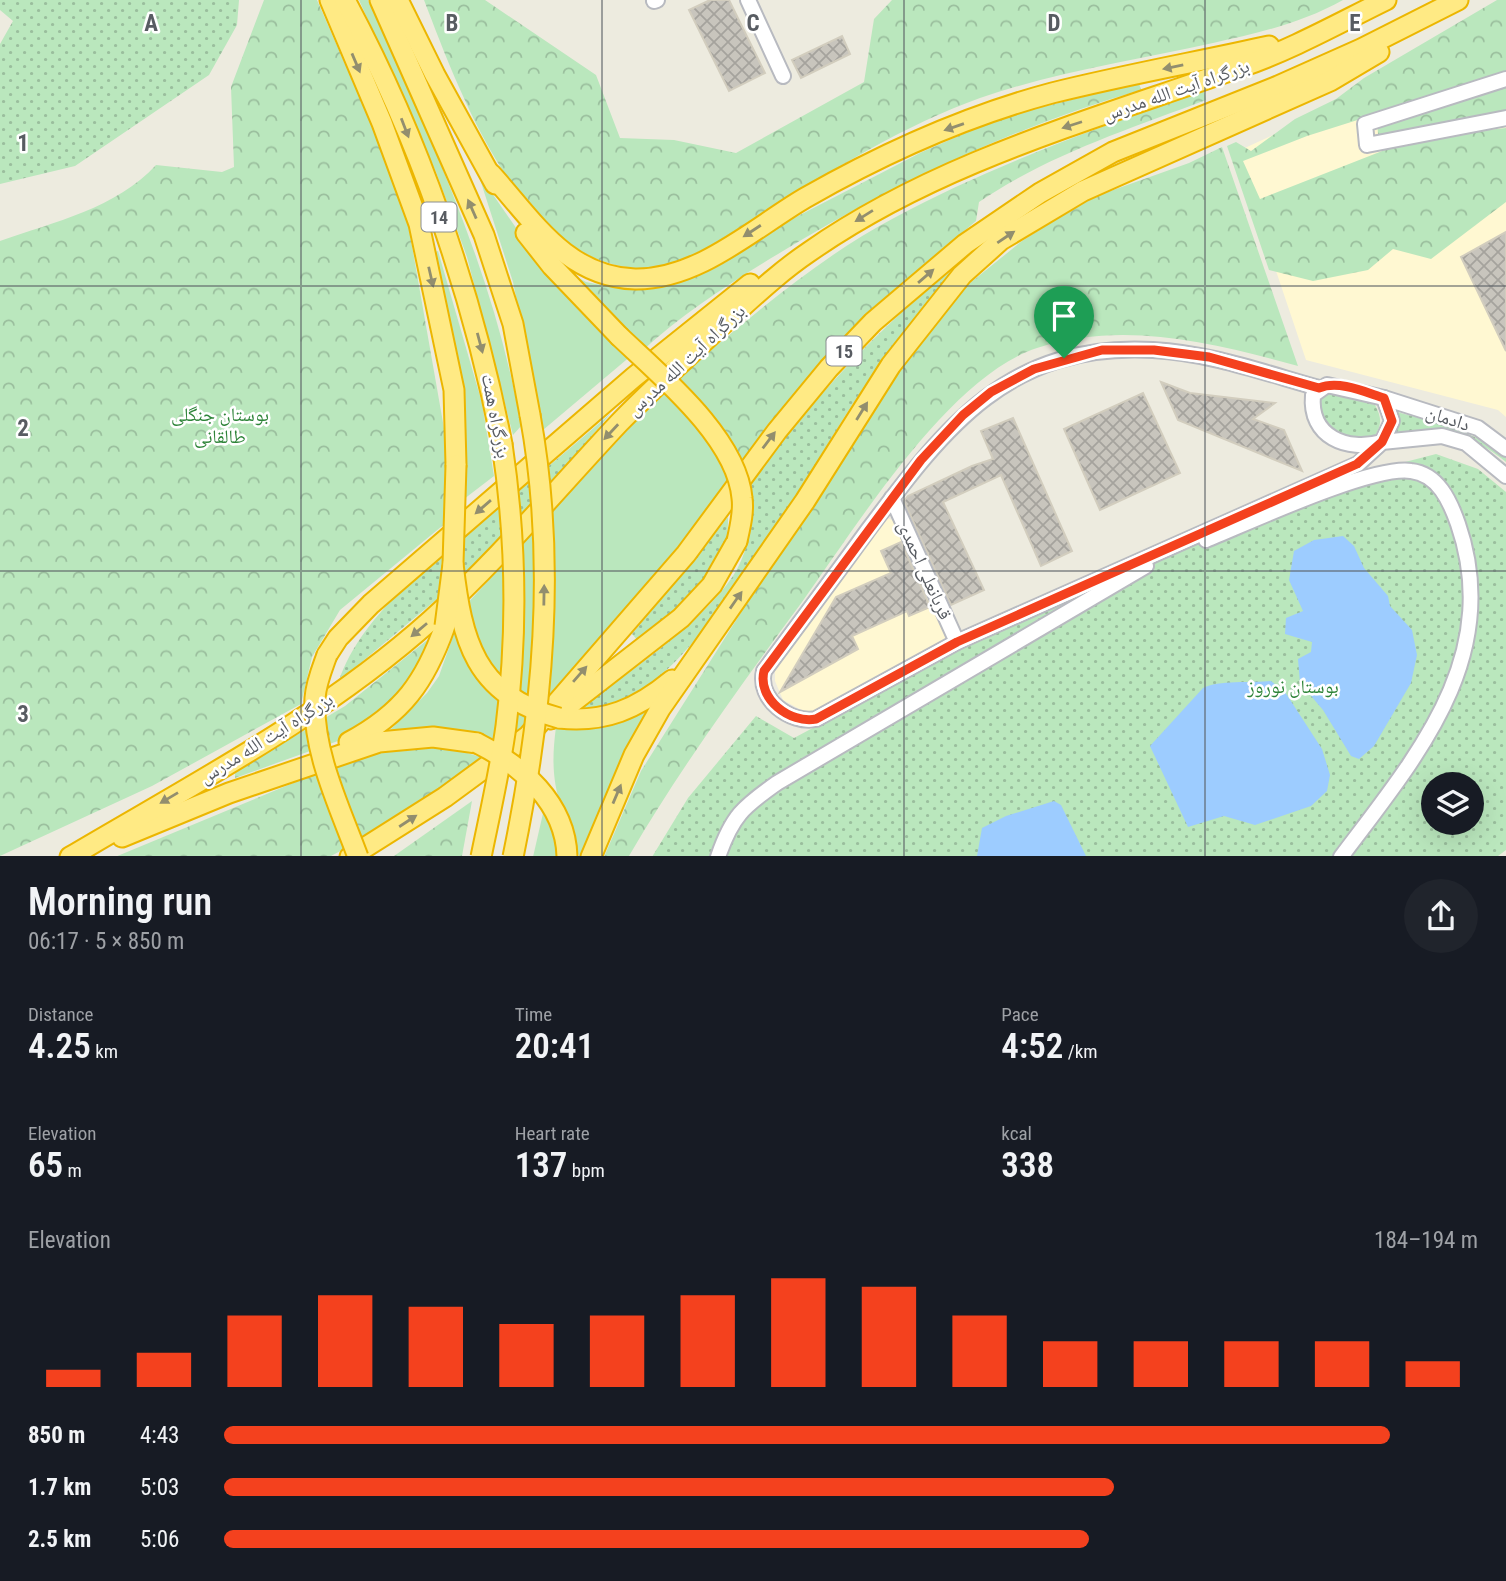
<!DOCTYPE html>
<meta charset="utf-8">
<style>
body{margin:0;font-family:"Roboto Condensed","Noto Naskh Arabic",sans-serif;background:#20242c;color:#f1f3f6;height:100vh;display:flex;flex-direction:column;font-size:26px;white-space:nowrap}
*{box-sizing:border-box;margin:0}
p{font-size:23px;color:#9ea1a6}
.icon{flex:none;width:38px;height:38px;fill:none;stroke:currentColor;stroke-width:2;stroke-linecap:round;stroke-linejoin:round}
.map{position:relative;height:856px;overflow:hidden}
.sheet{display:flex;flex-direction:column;background:#171b24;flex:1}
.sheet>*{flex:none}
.controls{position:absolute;left:1421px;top:772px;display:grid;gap:14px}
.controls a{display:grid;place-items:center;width:63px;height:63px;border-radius:50%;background:#171b24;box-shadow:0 7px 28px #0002;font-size:35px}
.pin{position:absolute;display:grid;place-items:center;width:60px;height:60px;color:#fff;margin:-72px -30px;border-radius:50% 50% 50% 0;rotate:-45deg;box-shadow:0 0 7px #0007}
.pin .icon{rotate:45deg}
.round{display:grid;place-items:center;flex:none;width:74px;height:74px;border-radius:37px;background:#20242c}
.headline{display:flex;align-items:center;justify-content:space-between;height:119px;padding:0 28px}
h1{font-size:38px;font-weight:600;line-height:52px}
.stats{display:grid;grid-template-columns:repeat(3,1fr);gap:10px;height:119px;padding:7px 28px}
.stats div{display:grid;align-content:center}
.stats b{font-size:35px;font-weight:600}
.stats small{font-size:19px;font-weight:400}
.stats p{font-size:19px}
.chart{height:196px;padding:14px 28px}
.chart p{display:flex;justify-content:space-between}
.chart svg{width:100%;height:126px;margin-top:7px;stroke:#f4411e;stroke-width:6}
ul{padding:0 28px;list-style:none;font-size:23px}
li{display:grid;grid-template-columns:112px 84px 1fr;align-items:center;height:52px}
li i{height:18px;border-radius:9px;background:#f4411e}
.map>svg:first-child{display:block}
.commercial{fill:#fff8d2}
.grass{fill:url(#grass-dots);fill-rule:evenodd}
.forest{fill:url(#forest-crowns)}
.garden{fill:#bae7bd}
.water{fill:#9dccff}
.building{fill:url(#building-cross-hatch);stroke:#d2cdbe;stroke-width:2}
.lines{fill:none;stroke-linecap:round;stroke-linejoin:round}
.minor-casing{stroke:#b8bac0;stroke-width:18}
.highway-casing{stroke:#ecb600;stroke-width:23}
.minor{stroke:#fff;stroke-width:14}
.highway{stroke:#ffea84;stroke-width:19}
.highway-bridge-casing{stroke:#ecb600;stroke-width:23;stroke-linecap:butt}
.highway-bridge{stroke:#ffea84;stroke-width:19}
.oneway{fill:#928e6e}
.route-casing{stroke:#fff;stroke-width:14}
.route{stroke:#f4411e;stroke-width:9}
.grid{fill:none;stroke:#585c62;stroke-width:2;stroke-opacity:0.55}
.labels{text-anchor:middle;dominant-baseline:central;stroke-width:5;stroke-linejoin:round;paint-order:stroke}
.shield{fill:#fff;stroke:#8a8d91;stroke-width:2}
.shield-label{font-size:18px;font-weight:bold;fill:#585c62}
.street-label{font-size:19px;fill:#585c62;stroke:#fff}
.park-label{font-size:19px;fill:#2e8439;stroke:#fff}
.grid-label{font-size:23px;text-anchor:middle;font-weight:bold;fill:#585c62;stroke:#fff;stroke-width:5;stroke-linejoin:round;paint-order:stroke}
</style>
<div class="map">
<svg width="1506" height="857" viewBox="0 0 1506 857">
<defs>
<pattern id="grass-dots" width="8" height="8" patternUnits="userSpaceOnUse" patternTransform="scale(1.75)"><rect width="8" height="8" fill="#bae7bd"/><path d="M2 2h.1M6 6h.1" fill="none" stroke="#9abe9d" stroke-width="1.8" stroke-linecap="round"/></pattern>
<pattern id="forest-crowns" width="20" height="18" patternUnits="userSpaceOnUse" patternTransform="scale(1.75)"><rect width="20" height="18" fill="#bae7bd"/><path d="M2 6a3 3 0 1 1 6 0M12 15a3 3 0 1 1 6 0" fill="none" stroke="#9abe9d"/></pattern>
<pattern id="building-cross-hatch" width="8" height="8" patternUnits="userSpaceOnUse" patternTransform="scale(1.75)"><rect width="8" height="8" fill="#c8c5bd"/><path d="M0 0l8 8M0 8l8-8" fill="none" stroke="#a5a39d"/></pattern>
</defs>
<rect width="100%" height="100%" fill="#edebdf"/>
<g class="commercial">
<polygon points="1506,23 1506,417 1498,410 1306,360 1236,152 1467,46"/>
<polygon points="886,517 897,523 947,639 821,711 803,711 783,700 775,681 775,666"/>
</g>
<g class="grass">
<polygon points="0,0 239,0 237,25 209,75 75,166 0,184 0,44 13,21 0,10"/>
<path d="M 972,255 C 930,300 892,346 858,396 C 812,463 673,732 582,708 C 628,672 700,625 733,576 C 751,548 754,514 751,482 C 815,396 885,319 972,255 Z"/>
<path d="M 1328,391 L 1375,405 C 1382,418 1382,425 1374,437 C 1348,443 1312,429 1319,396 Z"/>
<path d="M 1397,412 C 1441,424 1470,428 1506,458 L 1506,462 C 1471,433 1438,424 1394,437 L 1399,424 Z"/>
<path d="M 611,413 L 528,512 L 455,584 L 339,681 C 362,612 438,558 492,513 C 532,480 572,447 611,413 Z"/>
<path d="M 1436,454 L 1478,469 L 1506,492 L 1506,850 L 1498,856 L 652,857 L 688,798 L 756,716 L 794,738 L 1043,605 L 1351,476 ZM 1433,784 L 1472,784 L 1472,822 L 1433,822 Z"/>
<path d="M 728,517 C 730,576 680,606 640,643 L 632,634 Z"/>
</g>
<g class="forest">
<path d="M 264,0 L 317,0 L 370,121 L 408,223 L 445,434 L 447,522 L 340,610 L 312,657 L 301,704 L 152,786 L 0,856 L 0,241 C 54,222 117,208 156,165 L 222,172 L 234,167 L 231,87 Z"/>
<path d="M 424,0 L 485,0 L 596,75 L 620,138 L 674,140 L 736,153 L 864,82 L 874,19 L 892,0 L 1343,0 C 1302,23 1258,33 1213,43 C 1136,60 1055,72 980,98 C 881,133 783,203 692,257 C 681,261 668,267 656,268 C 526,279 461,96 424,0 Z"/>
<polygon points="1497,0 1506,0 1506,73 1307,136 1243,161 1260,199 1400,144 1449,134 1506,128 1506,202 1431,259 1393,249 1368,270 1313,281 1269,270 1227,146 1236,142 1251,151 1295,119 1336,99 1364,78"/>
<path d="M 1139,83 L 1141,90 C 1022,124 909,177 803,239 C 746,273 690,307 642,351 L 566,271 L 586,282 L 611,287 L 637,287 L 765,233 L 922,152 L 1002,117 Z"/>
<polygon points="1506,83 1506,114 1379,143 1377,123"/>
<path d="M 1204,89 L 1206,100 C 1129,129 1048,155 979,202 L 976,221 L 882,300 L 775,418 L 742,466 L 675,379 C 745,323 814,260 894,218 C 992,165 1099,128 1204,89 Z"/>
<path d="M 1222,147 L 1298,366 C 1213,343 1124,320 1037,348 C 948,377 856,527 802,602 C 741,685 681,767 629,856 L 604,857 L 641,771 L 892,373 L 949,300 L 1022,241 L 1088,199 L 1189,163 Z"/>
<polygon points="436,633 411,687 349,737 235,778 235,772 345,706"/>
<polygon points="406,745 451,748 487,759 378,831 331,856 115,857 346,761"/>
<polygon points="472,801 462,856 394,856"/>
</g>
<g class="garden">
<path d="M 359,0 L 368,0 C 431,138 495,276 521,426 L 513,435 L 467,257 L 436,172 Z"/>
<polygon points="478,173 521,235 632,355 543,430 513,282"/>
<polygon points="438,251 482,403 494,476 464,499 432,253"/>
<path d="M 675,379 L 711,414 L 742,466 C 666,564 591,665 499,749 L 383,737 L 427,693 L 439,676 L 463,608 Z"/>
<path d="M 654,705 L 581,856 L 579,856 C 560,803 548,786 556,727 L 608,725 Z"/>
<polygon points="544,809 556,836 560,856 533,857"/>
</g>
<g class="water">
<polygon points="1343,536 1354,546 1364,568 1388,596 1390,606 1412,630 1417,655 1411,683 1374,746 1359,759 1351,756 1323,710 1300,683 1298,659 1311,652 1312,642 1285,634 1286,618 1303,611 1289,580 1294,551 1314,540"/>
<path d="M 1271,681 L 1285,692 L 1322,749 L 1330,775 L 1327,791 L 1311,806 L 1255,825 L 1224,816 L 1188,827 L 1150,746 L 1203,688 C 1218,680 1252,683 1271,681 Z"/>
<polygon points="1054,801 1061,805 1086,856 977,856 982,828 1006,816"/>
</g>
<g class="building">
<polygon points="710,0 729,0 765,73 729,91 689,10"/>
<polygon points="842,36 850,54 801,78 792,60"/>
<polygon points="1506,232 1506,351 1461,257"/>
<polygon points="1161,382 1190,393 1275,403 1253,419 1284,430 1302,471 1178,420"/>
<polygon points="1143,393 1180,473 1100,510 1064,429"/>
<polygon points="1013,418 1072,551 1041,566 1001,475 943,502 984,590 951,605 904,501 908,496 972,466 993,459 981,431"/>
<polygon points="901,542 930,607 909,616 907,611 852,636 858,649 780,692 836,597 891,573 881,551"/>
</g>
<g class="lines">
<defs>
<g id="minor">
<polyline points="748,0 783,76"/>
<polyline points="654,1 657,0"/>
<polyline points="1506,79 1365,124 1367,145 1506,118"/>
<path d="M 1327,385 L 1384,398 L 1392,421 L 1382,442 C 1347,452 1309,437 1313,395 Z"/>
<path d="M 1319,388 C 1265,373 1210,353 1153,350 C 1009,342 946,426 868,530 C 834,577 799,624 764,671 C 757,699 790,724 816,719 L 957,642 L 1358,464 L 1382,442 L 1442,436 L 1466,443 L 1506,476"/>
<polyline points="1384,398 1478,428 1506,449"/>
<polyline points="892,498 957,642"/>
<path d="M 1206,540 C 1248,523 1372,465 1411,471 C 1438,474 1450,501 1458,524 C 1504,657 1416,757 1341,857"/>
<path d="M 718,857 C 732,816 743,807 777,783 L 1146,566"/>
</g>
<g id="highway">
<polyline points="330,0 382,123 419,224 454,390 456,465"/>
<path d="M 345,0 C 419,138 472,291 502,444"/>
<polyline points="380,0 484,235 513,324 530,415"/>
<polyline points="398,0 435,75 495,184"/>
<path d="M 491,174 C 532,219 566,277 635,279 C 698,280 754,228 805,198 C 882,154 966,116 1052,93 C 1124,75 1197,62 1269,46"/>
<polyline points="526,233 552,266 619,336"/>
<polyline points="327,655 338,638 371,604 634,377 750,284"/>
<path d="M 559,718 C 605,723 637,709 672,680"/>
<polyline points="551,719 681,618 712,585 737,541"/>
<path d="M 349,742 C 403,713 425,682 445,626"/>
<polyline points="122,837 229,793 379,742 433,737 477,743"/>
<path d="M 70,857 C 193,784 324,716 431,620 C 498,560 557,489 619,423 C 652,389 688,356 723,324 C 751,299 778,273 809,252 C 939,161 1093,120 1241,67 C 1291,50 1339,23 1386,0"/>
<polyline points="350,857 445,797 528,736 686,554 777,431 829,368 873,322 965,244 1040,193 1113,152 1278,86 1361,49 1458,0"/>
<polyline points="591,857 634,755 660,709 805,501 891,365 962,275 1001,240 1083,191 1330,81 1379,52"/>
</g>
</defs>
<use href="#minor" class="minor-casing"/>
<use href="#highway" class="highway-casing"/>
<use href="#minor" class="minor"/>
<use href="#highway" class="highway"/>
<defs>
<g id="highway-bridge">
<path d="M 619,336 C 660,375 737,438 742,498 C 744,512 740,527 737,541"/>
<path d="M 453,564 C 462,640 474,695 559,718"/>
<polyline points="445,626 453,564 456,465"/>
<path d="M 327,655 C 322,669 316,683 315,698 C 312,751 340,808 358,857"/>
<path d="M 477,743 C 521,765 566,803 567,857"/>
<path d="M 481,857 C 490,813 500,770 506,726 C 518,632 516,537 502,444"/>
<path d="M 513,857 C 543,711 557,562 530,415"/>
</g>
</defs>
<use href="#highway-bridge" class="highway-bridge-casing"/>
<use href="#highway-bridge" class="highway-bridge"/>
</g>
<defs><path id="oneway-solid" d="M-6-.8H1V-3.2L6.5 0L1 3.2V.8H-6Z" transform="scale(1.75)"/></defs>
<g class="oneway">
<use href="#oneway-solid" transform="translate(356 63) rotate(67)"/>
<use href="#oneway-solid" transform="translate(1173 67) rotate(168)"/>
<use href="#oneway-solid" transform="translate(1072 125) rotate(162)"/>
<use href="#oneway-solid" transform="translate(954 127) rotate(161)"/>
<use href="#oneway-solid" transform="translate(405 128) rotate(69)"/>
<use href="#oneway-solid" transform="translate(472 209) rotate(-114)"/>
<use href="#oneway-solid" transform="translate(864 216) rotate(148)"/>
<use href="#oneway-solid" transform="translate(752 231) rotate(147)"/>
<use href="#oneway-solid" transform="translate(1006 237) rotate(-34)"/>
<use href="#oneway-solid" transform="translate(926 276) rotate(-41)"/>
<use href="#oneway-solid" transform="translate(431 277) rotate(77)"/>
<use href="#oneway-solid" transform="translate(480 343) rotate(75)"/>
<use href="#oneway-solid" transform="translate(862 411) rotate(-58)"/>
<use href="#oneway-solid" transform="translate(611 432) rotate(133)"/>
<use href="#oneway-solid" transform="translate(769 440) rotate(-53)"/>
<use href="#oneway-solid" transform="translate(483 507) rotate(139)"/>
<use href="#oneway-solid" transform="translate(544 595) rotate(-89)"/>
<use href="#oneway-solid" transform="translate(736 600) rotate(-55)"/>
<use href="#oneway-solid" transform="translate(419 630) rotate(140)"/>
<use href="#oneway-solid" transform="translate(580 674) rotate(-49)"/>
<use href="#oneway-solid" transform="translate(617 794) rotate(-67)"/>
<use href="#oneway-solid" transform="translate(169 798) rotate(149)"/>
<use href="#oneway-solid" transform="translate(408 821) rotate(-33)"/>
</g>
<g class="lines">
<defs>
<path id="route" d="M 1102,350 L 1154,350 L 1209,357 L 1319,388 C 1339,380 1365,392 1384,398 L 1392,421 L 1382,442 L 1357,464 L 957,642 L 816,719 C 790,724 757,699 764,671 L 921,460 L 963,415 L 991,392 L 1034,369 Z"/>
</defs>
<use href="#route" class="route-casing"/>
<use href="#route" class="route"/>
</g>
<path class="grid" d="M 301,0 L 301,857M 602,0 L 602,857M 904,0 L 904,857M 1205,0 L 1205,857M 0,286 L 1506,286M 0,571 L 1506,571"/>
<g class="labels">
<g class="shield">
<rect x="421.5" y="202.5" width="35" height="29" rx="5"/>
<rect x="826.5" y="336.5" width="35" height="29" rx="5"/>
</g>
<g class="shield-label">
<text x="439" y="217">14</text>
<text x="844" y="351">15</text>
</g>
<g class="street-label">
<text transform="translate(1176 90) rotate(-19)">بزرگراه آیت الله مدرس</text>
<text transform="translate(686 360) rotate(-43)">بزرگراه آیت الله مدرس</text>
<text transform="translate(496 416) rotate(79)">بزرگراه همت</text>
<text transform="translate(1448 418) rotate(18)">دادمان</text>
<text transform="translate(925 570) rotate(66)">قربانعلی احمدی</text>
<text transform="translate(266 738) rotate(-32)">بزرگراه آیت الله مدرس</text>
</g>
<g class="park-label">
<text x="220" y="414">بوستان جنگلی<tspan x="220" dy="22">طالقانی</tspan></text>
<text x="1293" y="686">بوستان نوروز</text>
</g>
</g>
<g class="grid-label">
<text x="151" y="31">A</text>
<text x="452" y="31">B</text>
<text x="753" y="31">C</text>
<text x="1054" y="31">D</text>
<text x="1355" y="31">E</text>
<text x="23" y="151">1</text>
<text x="23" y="436">2</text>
<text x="23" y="722">3</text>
</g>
</svg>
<div class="controls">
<a><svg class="icon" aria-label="layers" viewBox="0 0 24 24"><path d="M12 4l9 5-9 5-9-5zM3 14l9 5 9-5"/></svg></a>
</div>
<div class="pin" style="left:1064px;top:358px;background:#1e9e55"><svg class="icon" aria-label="arrive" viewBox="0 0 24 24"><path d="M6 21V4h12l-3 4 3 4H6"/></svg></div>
</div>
<section class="sheet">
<div class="headline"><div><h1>Morning run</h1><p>06:17 · 5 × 850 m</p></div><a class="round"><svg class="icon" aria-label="share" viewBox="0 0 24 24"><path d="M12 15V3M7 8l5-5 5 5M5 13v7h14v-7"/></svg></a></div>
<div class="stats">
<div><p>Distance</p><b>4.25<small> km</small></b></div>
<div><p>Time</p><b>20:41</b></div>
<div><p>Pace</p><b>4:52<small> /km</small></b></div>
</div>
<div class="stats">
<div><p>Elevation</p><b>65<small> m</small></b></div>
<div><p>Heart rate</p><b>137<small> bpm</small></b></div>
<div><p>kcal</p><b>338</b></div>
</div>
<div class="chart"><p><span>Elevation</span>184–194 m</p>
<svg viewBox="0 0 160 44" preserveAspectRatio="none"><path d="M5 44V38M15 44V32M25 44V19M35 44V12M45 44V16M55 44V22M65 44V19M75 44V12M85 44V6M95 44V9M105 44V19M115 44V28M125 44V28M135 44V28M145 44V28M155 44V35"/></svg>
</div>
<ul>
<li><b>850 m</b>4:43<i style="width:93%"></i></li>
<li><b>1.7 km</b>5:03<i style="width:71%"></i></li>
<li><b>2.5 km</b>5:06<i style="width:69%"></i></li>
</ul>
</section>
